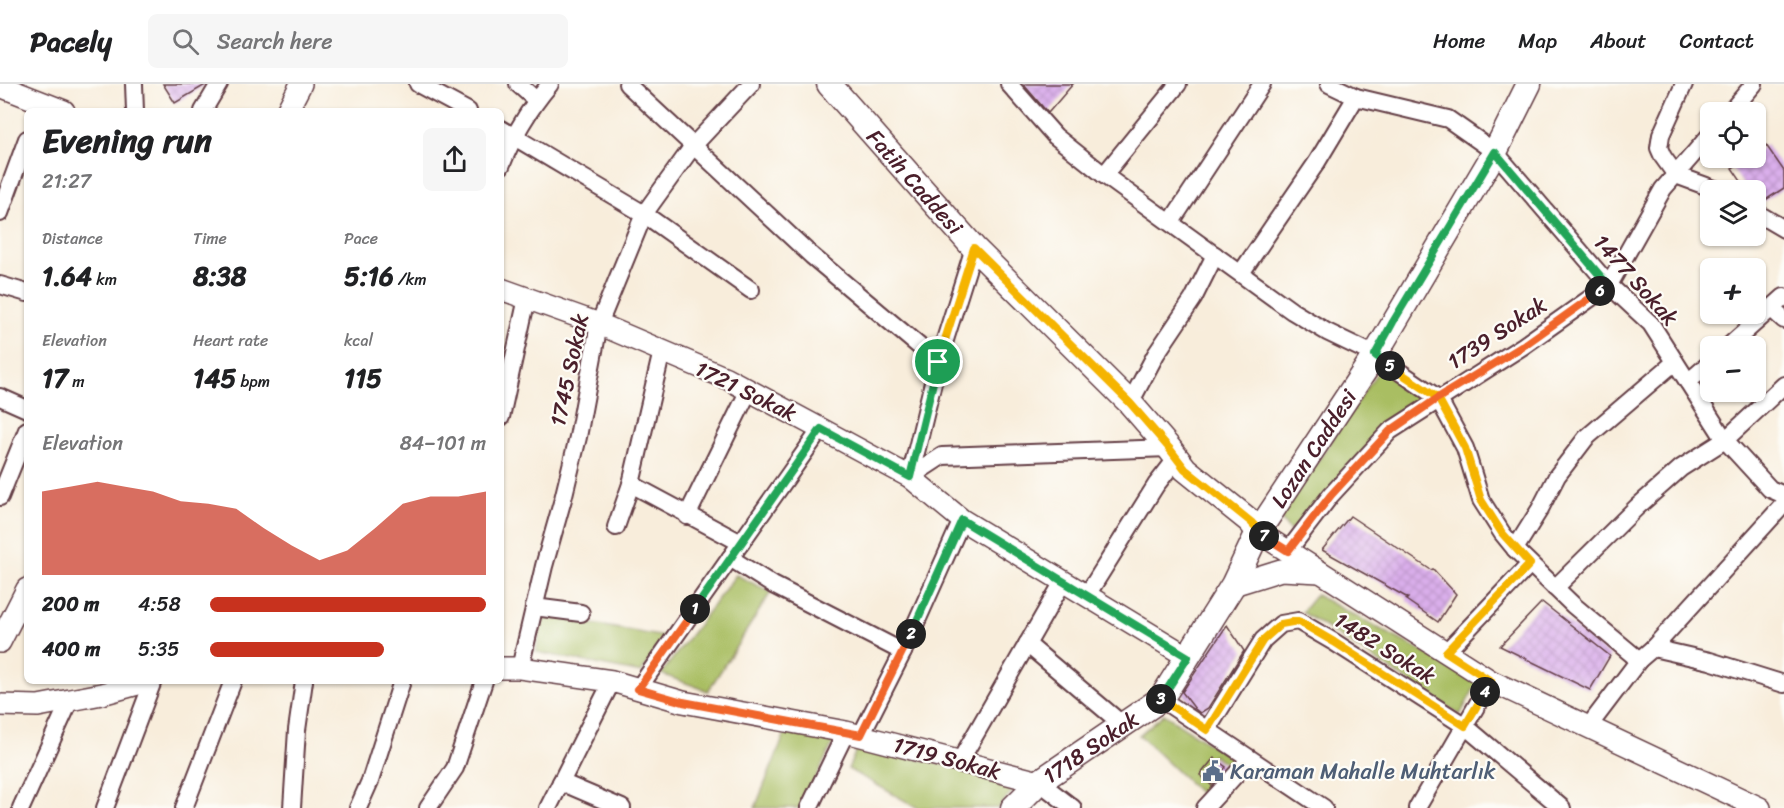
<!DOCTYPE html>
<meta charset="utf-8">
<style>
body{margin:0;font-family:Sriracha,sans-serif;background:#f6f6f6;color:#202124;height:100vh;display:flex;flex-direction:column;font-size:22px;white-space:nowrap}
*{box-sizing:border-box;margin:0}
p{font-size:20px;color:#757577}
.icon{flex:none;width:33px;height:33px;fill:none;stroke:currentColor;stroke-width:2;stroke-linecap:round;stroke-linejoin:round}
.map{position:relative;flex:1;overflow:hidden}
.sheet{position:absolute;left:24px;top:24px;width:480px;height:576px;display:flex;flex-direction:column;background:#fff;border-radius:9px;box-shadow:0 2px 4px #0004}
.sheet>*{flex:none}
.controls{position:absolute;left:1700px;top:18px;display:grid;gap:12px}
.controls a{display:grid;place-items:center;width:66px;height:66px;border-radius:9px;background:#fff;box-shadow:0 2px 4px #0004;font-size:30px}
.pin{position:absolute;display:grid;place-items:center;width:51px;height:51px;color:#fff;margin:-26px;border:3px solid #fff;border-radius:50%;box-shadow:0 2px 6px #0007}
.km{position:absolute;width:30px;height:30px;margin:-15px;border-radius:50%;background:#222;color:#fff;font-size:16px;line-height:30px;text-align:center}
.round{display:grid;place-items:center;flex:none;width:63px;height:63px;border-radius:9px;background:#f6f6f6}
.overview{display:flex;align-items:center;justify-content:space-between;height:102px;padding:0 18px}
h1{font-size:33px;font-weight:700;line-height:45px}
.stats{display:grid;grid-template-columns:repeat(3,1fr);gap:9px;height:102px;padding:6px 18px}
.stats div{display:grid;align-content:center}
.stats b{font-size:26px;font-weight:700}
.stats small{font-size:16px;font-weight:400}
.stats p{font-size:16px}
.chart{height:168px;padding:12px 18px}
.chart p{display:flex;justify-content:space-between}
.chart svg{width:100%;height:108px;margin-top:6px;fill:#c8321e;opacity:.7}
ul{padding:0 18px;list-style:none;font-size:20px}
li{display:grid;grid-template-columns:96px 72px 1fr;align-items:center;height:45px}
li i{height:15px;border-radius:8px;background:#c8321e}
header{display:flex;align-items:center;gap:36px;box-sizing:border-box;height:84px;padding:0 30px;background:#fff;border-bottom:2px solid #e0e0e0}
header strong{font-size:28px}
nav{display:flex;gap:33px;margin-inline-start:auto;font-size:21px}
.search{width:420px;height:54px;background:#f6f6f6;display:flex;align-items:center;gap:15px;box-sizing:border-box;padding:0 21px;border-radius:9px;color:#757577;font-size:22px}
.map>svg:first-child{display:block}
.park{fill:#a9be62;stroke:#7a6e46;stroke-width:1.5}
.building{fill:url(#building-cross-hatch)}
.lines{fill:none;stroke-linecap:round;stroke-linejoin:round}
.minor-casing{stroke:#643e45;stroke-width:20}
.tertiary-casing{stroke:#643e45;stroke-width:24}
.secondary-casing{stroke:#643e45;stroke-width:27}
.minor{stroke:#fff;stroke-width:16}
.tertiary{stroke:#fff;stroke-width:21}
.secondary{stroke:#fff;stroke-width:24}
.split-1-casing{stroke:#fff;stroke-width:12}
.split-2-casing{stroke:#fff;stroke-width:12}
.split-3-casing{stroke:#fff;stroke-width:12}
.split-4-casing{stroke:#fff;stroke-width:12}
.split-5-casing{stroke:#fff;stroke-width:12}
.split-6-casing{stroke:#fff;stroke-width:12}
.split-7-casing{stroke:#fff;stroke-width:12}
.split-8-casing{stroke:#fff;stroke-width:12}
.split-1{stroke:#22a559;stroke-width:8}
.split-2{stroke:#f0652b;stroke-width:8}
.split-3{stroke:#22a559;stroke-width:8}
.split-4{stroke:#f5b400;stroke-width:8}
.split-5{stroke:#f5b400;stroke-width:8}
.split-6{stroke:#22a559;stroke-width:8}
.split-7{stroke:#f0652b;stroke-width:8}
.split-8{stroke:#f5b400;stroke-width:8}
.labels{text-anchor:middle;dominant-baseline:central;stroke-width:4.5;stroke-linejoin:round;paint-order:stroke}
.street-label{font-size:22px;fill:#4a1f2b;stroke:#fdfcf7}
.service-label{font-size:22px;fill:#4e5e75;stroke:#fdfcf7;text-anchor:start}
</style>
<header>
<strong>Pacely</strong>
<div class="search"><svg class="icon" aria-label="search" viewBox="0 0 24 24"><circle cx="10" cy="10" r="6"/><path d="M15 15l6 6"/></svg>Search here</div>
<nav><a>Home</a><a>Map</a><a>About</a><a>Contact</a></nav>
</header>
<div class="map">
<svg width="1784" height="724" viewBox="0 0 1784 724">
<defs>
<pattern id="building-cross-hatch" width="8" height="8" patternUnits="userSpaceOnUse" patternTransform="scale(1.5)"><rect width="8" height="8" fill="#daafeb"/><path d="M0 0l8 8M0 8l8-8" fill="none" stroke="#bd96ca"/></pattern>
</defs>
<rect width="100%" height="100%" fill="#fdfcf7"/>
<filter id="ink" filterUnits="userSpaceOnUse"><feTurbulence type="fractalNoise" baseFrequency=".0167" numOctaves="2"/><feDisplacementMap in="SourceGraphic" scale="12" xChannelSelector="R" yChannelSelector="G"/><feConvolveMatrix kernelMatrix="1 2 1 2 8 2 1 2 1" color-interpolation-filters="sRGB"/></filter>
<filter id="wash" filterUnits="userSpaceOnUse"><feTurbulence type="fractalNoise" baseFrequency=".008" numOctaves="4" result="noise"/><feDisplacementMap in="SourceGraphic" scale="24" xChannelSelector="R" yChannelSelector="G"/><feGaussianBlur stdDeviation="1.35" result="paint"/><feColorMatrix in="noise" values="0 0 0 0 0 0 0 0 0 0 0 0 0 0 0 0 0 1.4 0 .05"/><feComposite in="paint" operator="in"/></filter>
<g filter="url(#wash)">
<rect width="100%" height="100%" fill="#f8eddb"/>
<g class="park">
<polygon points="1380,284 1420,313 1290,447 1280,434"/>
<polygon points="736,491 771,508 708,607 661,590"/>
<polygon points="1316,511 1478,597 1460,631 1302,528"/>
<polygon points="543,531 665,553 641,589 536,568"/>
<polygon points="1164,630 1234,676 1230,682 1213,671 1197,691 1209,703 1201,710 1139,651"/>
<polygon points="786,647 834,657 801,724 755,724"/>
<polygon points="858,662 1020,698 998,724 918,724 848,685"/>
</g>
<g id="blocks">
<g class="building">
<polygon points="163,0 207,0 175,19"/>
<polygon points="1025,0 1073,0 1048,29 1024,1"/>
<polygon points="1766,61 1784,87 1784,104 1761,119 1755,118 1755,106 1747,106 1732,84 1748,74 1755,74 1755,69"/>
<polygon points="1350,432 1431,486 1433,485 1456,510 1438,538 1406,516 1408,514 1322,466"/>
<polygon points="1542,518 1610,572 1590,606 1500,562"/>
<polygon points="1227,541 1244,567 1208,624 1200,629 1195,625 1182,608"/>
<polygon points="1214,674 1226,683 1211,701 1200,691"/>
</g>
</g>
</g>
<g filter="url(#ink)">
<use href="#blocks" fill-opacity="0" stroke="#643e45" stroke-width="1.5"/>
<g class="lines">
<defs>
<g id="minor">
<polyline points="134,0 135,27"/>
<polyline points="418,0 468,27"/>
<polyline points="518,0 536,16"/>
<polyline points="627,0 812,172 938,278"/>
<polyline points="1009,0 1055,52 1104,91 1292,227 1327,248 1375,271 1438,314 1465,364 1481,416 1502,449 1515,465 1573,521 1639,576"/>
<polyline points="1329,0 1356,13 1448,35 1495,68 1609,201 1651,240 1725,356 1770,405 1784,411"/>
<polyline points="1684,0 1661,51 1659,64 1663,73 1676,91 1717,106"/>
<polyline points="203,27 219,0"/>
<polyline points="1730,28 1754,0"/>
<polyline points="501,45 644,130 751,206"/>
<path d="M 501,82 C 513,51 529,25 550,0"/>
<polyline points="1104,91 1178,0"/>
<polyline points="1755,128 1784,145"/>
<polyline points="0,129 27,55"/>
<polyline points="1171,138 1262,0"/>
<polyline points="1241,189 1317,78 1356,13"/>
<polyline points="0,201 27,209"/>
<polyline points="1772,225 1784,236"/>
<polyline points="1729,262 1784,213"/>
<polyline points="1688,298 1710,279"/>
<polyline points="0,313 27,325"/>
<polyline points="1130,319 1156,270 1193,215 1215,171"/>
<polyline points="501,333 527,214"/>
<polyline points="910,393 942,372 1169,364"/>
<polyline points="910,393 938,278 974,164"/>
<polyline points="631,400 741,459"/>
<polyline points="0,413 27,346"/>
<polyline points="687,432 749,306"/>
<polyline points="616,443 631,400 662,267"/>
<polyline points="1515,465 1540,425 1557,392 1586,354 1675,278"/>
<polyline points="1288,467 1331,411 1390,347 1523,262 1609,201 1663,105 1710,51"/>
<polyline points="730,474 773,501 903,568"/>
<polyline points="1555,504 1637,423 1681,384 1725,356 1784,301"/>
<polyline points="1087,511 1156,401 1177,374"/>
<polyline points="534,523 581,529"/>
<polyline points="1027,560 1123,641"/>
<polyline points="1653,564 1710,577 1784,600"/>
<polyline points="1446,568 1530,480"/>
<polyline points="520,584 544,482 563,415 578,353 599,240 644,130 693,62 751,0"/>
<polyline points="638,605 821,345"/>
<polyline points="1161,615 1324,724"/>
<polyline points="1589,642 1639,576 1653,564 1784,420"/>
<polyline points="1207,646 1263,556 1281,540 1298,537 1334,558 1465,642 1562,724"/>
<polyline points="861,651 903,568 962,436"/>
<polyline points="960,677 1064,496"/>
<polyline points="561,698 622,724"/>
<polyline points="1039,698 1073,724"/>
<polyline points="21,724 70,616"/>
<polyline points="105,724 153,597"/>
<polyline points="184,724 233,597"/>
<polyline points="292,724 297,646 304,597"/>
<polyline points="358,724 370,697 402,597"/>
<polyline points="428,724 455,684 484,597"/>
<polyline points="548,724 612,597"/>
<polyline points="809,724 846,648"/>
<polyline points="1205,724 1250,675"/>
<polyline points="1417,724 1491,597"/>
</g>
<g id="tertiary">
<polyline points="0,2 64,27"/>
<polyline points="287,27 301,0"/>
<polyline points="501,205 599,240 726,294 821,345 910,393 962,436 1188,573"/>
<polyline points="1258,448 1491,597 1760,724"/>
<polyline points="1233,501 1281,486 1320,488"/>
<polyline points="0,558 27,505"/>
<polyline points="501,584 520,584 612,597 683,618 846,648 1039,698"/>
<polyline points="0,621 38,622 102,610 149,597"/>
</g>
<g id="secondary">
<path id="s1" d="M 829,0 L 974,164 L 1130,319 L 1169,364 L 1185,385 L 1251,438 L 1258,448"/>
<path id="s2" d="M 1013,724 L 1039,698 L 1161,615 L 1233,501 L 1258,448 L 1375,271 L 1495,68 L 1529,0"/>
</g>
</defs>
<use href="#minor" class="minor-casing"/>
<use href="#tertiary" class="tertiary-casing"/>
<use href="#secondary" class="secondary-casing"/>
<use href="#minor" class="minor"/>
<use href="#tertiary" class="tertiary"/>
<use href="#secondary" class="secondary"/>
</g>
</g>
<g class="lines" filter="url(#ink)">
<defs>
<polyline id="split-1" points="695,525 821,345 910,393 938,278"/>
<polyline id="split-2" points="695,525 638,605 683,618 861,651 911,550"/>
<polyline id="split-3" points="911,550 962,436 1188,573 1161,615"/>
<polyline id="split-4" points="1161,615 1207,646 1263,556 1281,540 1298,537 1334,558 1465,642 1485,608"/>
<polyline id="split-5" points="1390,282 1438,314 1465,364 1481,416 1502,449 1530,480 1446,568 1491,597 1485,608"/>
<polyline id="split-6" points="1390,282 1375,271 1393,238 1495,68 1608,201 1600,207"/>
<polyline id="split-7" points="1264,452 1288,467 1331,411 1390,347 1438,314 1523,262 1600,207"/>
<polyline id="split-8" points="938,278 974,164 1130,319 1169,364 1185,385 1251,438 1264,452"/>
</defs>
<use href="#split-1" class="split-1-casing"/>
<use href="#split-2" class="split-2-casing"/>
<use href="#split-3" class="split-3-casing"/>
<use href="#split-4" class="split-4-casing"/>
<use href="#split-5" class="split-5-casing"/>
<use href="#split-6" class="split-6-casing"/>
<use href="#split-7" class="split-7-casing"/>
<use href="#split-8" class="split-8-casing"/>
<use href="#split-1" class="split-1"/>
<use href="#split-2" class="split-2"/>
<use href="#split-3" class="split-3"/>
<use href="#split-4" class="split-4"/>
<use href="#split-5" class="split-5"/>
<use href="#split-6" class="split-6"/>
<use href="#split-7" class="split-7"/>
<use href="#split-8" class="split-8"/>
</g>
<defs>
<symbol id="civic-bare" viewBox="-9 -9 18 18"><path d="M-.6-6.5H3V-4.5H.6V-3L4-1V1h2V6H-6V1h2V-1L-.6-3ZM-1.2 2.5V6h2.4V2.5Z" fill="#5c6f8a" stroke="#fdfcf7" stroke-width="2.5" paint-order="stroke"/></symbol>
</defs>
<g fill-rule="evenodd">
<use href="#civic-bare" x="1198" y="672" width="30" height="30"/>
</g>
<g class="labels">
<g class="street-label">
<text stroke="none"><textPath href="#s1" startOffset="130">Fatih Caddesi</textPath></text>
<text transform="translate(1636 196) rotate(48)">1477 Sokak</text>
<text transform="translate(1497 249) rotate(-33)">1739 Sokak</text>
<text transform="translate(569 286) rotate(-78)">1745 Sokak</text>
<text transform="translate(746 307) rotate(26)">1721 Sokak</text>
<text stroke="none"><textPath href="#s2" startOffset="478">Lozan Caddesi</textPath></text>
<text transform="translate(1385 564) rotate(32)">1482 Sokak</text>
<text stroke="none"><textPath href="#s2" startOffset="99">1718 Sokak</textPath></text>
<text transform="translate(947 674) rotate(15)">1719 Sokak</text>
</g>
<g class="service-label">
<text x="1230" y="687">Karaman Mahalle Muhtarlık</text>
</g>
</g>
</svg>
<div class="controls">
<a><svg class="icon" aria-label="locate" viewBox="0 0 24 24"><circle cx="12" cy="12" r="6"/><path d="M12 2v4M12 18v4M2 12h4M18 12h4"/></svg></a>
<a><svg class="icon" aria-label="layers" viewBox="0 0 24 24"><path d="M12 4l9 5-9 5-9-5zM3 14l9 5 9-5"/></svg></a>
<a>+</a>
<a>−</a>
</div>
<div class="pin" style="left:938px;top:278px;background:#1e9e55"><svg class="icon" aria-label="arrive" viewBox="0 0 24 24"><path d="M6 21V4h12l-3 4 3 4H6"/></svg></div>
<b class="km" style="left:695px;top:525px">1</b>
<b class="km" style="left:911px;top:550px">2</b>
<b class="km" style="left:1161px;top:615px">3</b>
<b class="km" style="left:1485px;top:608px">4</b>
<b class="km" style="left:1390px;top:282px">5</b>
<b class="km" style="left:1600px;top:207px">6</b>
<b class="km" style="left:1264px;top:452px">7</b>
<section class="sheet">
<div class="overview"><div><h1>Evening run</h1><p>21:27</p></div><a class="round"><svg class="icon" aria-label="share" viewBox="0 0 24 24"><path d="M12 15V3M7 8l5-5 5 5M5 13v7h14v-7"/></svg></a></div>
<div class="stats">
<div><p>Distance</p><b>1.64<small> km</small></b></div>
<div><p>Time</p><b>8:38</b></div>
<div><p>Pace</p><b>5:16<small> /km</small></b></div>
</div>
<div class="stats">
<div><p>Elevation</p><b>17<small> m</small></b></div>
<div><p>Heart rate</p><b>145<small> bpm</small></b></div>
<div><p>kcal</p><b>115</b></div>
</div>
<div class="chart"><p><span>Elevation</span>84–101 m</p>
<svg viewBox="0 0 160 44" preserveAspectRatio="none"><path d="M0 44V10L10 8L20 6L30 8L40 10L50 14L60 15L70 17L80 25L90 32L100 38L110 34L120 25L130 15L140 12L150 12L160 10V44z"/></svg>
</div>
<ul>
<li><b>200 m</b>4:58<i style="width:100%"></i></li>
<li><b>400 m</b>5:35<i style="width:63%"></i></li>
</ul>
</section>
</div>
